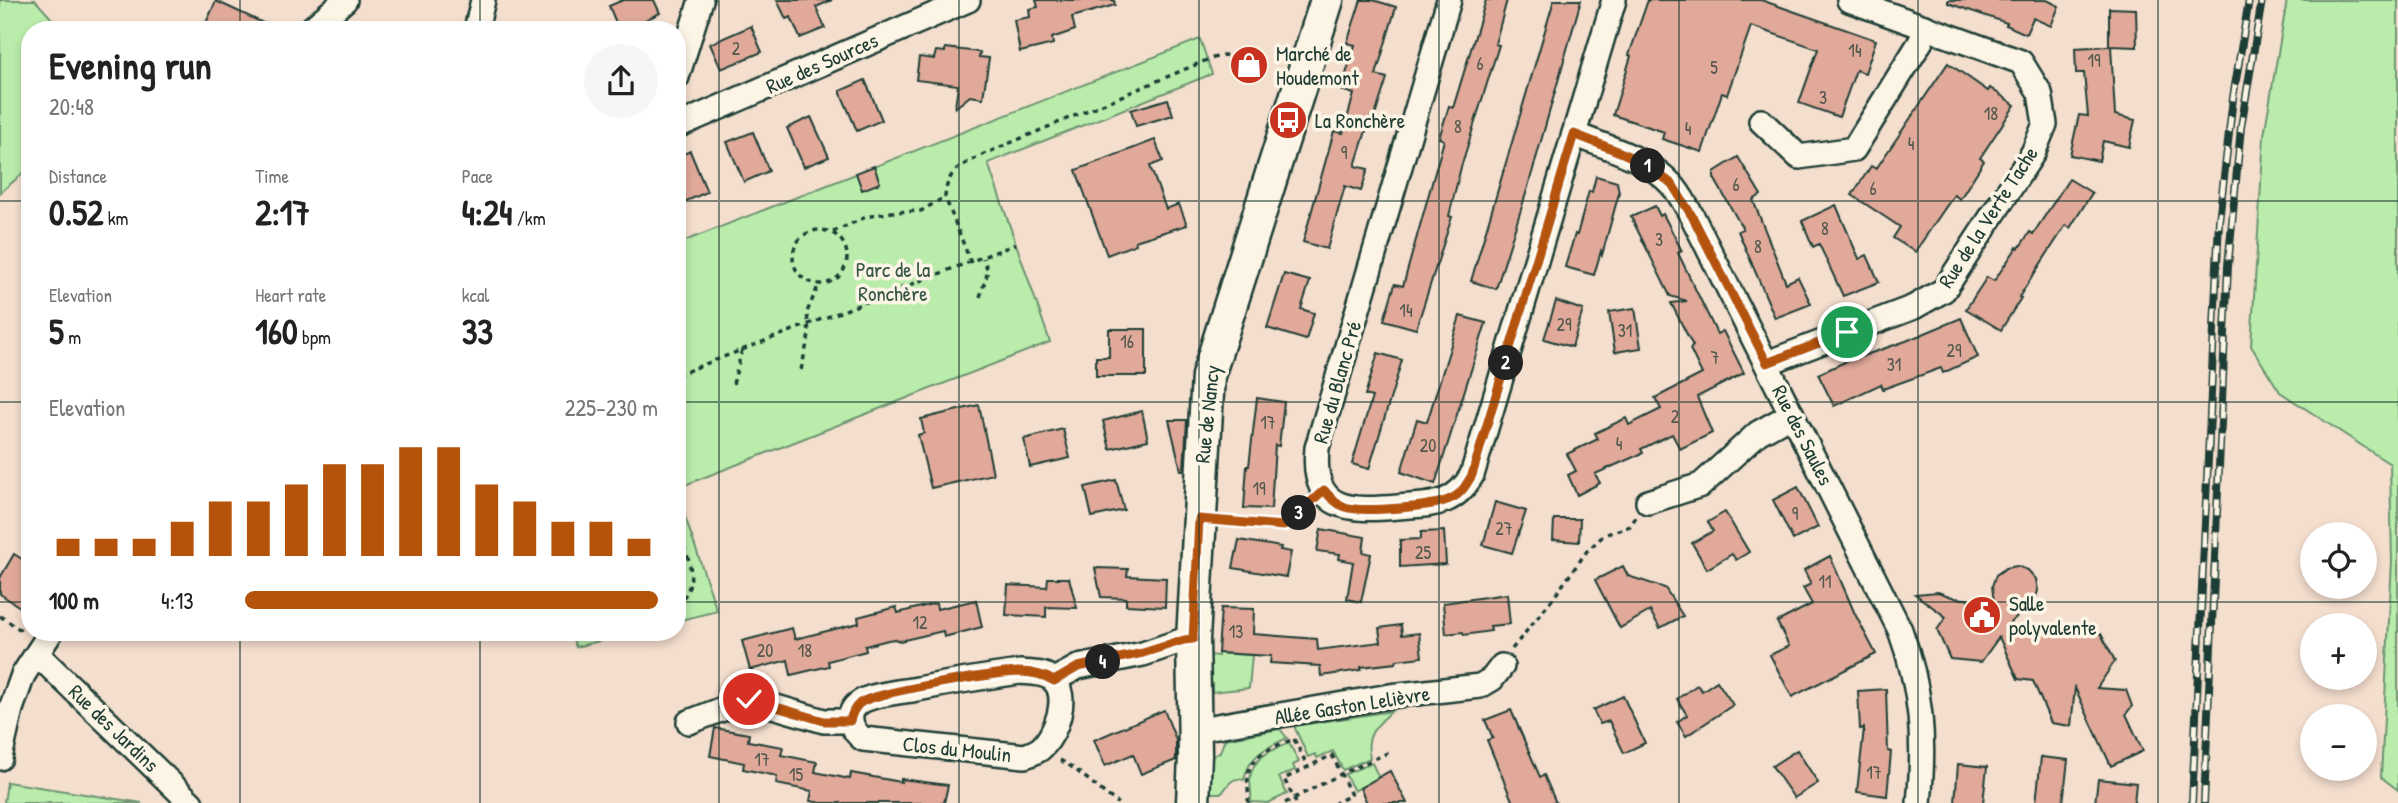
<!DOCTYPE html>
<meta charset="utf-8">
<style>
body{margin:0;font-family:"Patrick Hand",sans-serif;background:#f6f6f6;color:#222;height:100vh;display:flex;flex-direction:column;font-size:26px;white-space:nowrap}
*{box-sizing:border-box;margin:0}
p{font-size:23px;color:#767676}
.icon{flex:none;width:38px;height:38px;fill:none;stroke:currentColor;stroke-width:2;stroke-linecap:round;stroke-linejoin:round}
.map{position:relative;flex:1;overflow:hidden}
.side{position:absolute;left:21px;top:21px;width:665px;height:620px;display:flex;flex-direction:column;background:#fff;border-radius:28px;box-shadow:0 4px 10px #0003}
.side>*{flex:none}
.tools{position:absolute;left:2300px;top:522px;display:grid;gap:14px}
.tools a{display:grid;place-items:center;width:77px;height:77px;border-radius:50%;background:#fff;box-shadow:0 4px 10px #0003;font-size:35px}
.pin{position:absolute;display:grid;place-items:center;width:60px;height:60px;color:#fff;margin:-30px;border:4px solid #fff;border-radius:50%;box-shadow:0 2px 7px #0007}
.km{position:absolute;width:35px;height:35px;margin:-18px;border-radius:50%;background:#222;color:#fff;font-size:19px;line-height:35px;text-align:center}
.round{display:grid;place-items:center;flex:none;width:74px;height:74px;border-radius:37px;background:#f6f6f6}
.head{display:flex;align-items:center;justify-content:space-between;height:119px;padding:0 28px}
h1{font-size:38px;font-weight:800;line-height:52px}
.stats{display:grid;grid-template-columns:repeat(3,1fr);gap:10px;height:119px;padding:7px 28px}
.stats div{display:grid;align-content:center}
.stats b{font-size:35px;font-weight:800}
.stats small{font-size:19px;font-weight:400}
.stats p{font-size:19px}
.chart{height:196px;padding:14px 28px}
.chart p{display:flex;justify-content:space-between}
.chart svg{width:100%;height:126px;margin-top:7px;stroke:#b45309;stroke-width:6}
ul{padding:0 28px;list-style:none;font-size:23px}
li{display:grid;grid-template-columns:112px 84px 1fr;align-items:center;height:52px}
li i{height:18px;border-radius:9px;background:#b45309}
.map>svg:first-child{display:block}
.green{fill:#baecac;stroke:#6c9470;stroke-width:2}
.building{fill:#e1a999;stroke:#1f3d34;stroke-width:2}
.lines{fill:none;stroke-linecap:round;stroke-linejoin:round}
.street-casing{stroke:#1f3d34;stroke-width:28}
.secondary-casing{stroke:#1f3d34;stroke-width:37}
.path{stroke:#1f3d34;stroke-width:3.5;stroke-dasharray:5 5;stroke-linecap:butt}
.street{stroke:#fcf5e5;stroke-width:23}
.secondary{stroke:#fcf5e5;stroke-width:32}
.rail-casing{stroke:#1f3d34;stroke-width:8}
.rail{stroke:#fcf5e5;stroke-width:5;stroke-dasharray:16;stroke-linecap:butt}
.route-casing{stroke:#fff;stroke-width:14}
.route{stroke:#b45309;stroke-width:9}
.grid{fill:none;stroke:#1f3d34;stroke-width:2;stroke-opacity:0.55}
.labels{text-anchor:middle;dominant-baseline:central;stroke-width:7;stroke-linejoin:round;paint-order:stroke}
.number-label{font-size:18px;fill:#50584d}
.poi-label{font-size:21px;fill:#1f3d34;stroke:#fcf5e5;text-anchor:start}
.street-label{font-size:21px;fill:#1f3d34;stroke:#fcf5e5}
.park-label{font-size:21px;fill:#365746;stroke:#fcf5e5}
</style>
<div class="map">
<svg width="2398" height="803" viewBox="0 0 2398 803">
<rect width="100%" height="100%" fill="#f4dece"/>
<filter id="ink" filterUnits="userSpaceOnUse"><feTurbulence type="fractalNoise" baseFrequency=".0143" numOctaves="2"/><feDisplacementMap in="SourceGraphic" scale="14" xChannelSelector="R" yChannelSelector="G"/><feConvolveMatrix kernelMatrix="1 2 1 2 8 2 1 2 1" color-interpolation-filters="sRGB"/></filter>
<g filter="url(#ink)">
<g class="green">
<polygon points="0,0 35,0 62,30 30,30 30,167 0,193"/>
<polygon points="2287,0 2398,0 2398,790 2381,777 2392,561 2390,464 2280,392 2251,346 2264,135"/>
<polygon points="1200,39 1212,74 988,163 1050,342 677,488 677,244"/>
<polygon points="677,493 717,611 677,621"/>
<polygon points="570,632 634,632 576,647"/>
<polygon points="1218,653 1252,655 1249,688 1212,692 1212,684 1208,684 1208,655 1218,656"/>
<path d="M 1392,711 C 1376,726 1364,735 1370,758 L 1343,770 L 1333,751 L 1317,758 L 1315,754 L 1308,757 L 1294,726 Z"/>
<path d="M 1280,729 L 1287,738 C 1266,748 1249,755 1244,780 C 1232,776 1229,784 1222,793 L 1207,793 L 1209,758 L 1220,752 L 1225,739 Z"/>
<path d="M 1289,743 L 1299,762 L 1293,765 L 1295,770 L 1279,777 L 1287,794 L 1268,803 L 1251,802 C 1252,794 1250,787 1250,779 C 1252,758 1271,750 1289,743 Z"/>
<polygon points="1372,763 1379,778 1354,791 1345,774"/>
<polygon points="7,782 142,803 4,803"/>
</g>
<g class="building">
<polygon points="623,0 654,0 660,13 624,30 619,30 609,6"/>
<polygon points="777,0 832,0 816,7 825,28 800,38 791,17 786,19"/>
<polygon points="1036,0 1114,0 1115,5 1072,17 1075,30 1052,38 1053,44 1020,52 1014,20 1030,17 1029,9 1038,7"/>
<polygon points="1361,0 1373,0 1396,7 1376,75 1387,78 1374,119 1370,118 1355,166 1368,169 1361,191 1345,186 1327,249 1303,242 1334,131 1343,133 1354,94 1341,90 1355,45 1347,43"/>
<polygon points="1486,0 1507,0 1495,44 1499,45 1461,167 1449,216 1452,217 1416,329 1384,320 1395,284 1403,286 1444,140 1439,138 1449,106 1453,108"/>
<polygon points="1554,0 1581,0 1528,187 1496,289 1471,281"/>
<polygon points="1648,0 1761,0 1876,40 1865,73 1856,70 1839,117 1799,103 1818,49 1751,26 1727,95 1722,93 1702,152 1662,139 1664,132 1613,115 1631,56 1629,55"/>
<polygon points="1948,0 2047,0 2059,6 2051,26 2033,18 2026,34 2006,25 2007,23 1948,3"/>
<polygon points="216,1 278,30 215,30 205,25"/>
<polygon points="2109,8 2136,9 2137,47 2111,46 2115,115 2135,120 2129,147 2103,141 2099,161 2070,155 2079,115 2088,116 2084,73 2076,73 2075,48 2109,46"/>
<polygon points="751,26 762,52 721,69 710,44"/>
<polygon points="945,48 980,52 979,57 989,58 983,98 970,96 955,108 958,85 916,80 919,57 934,59 936,51 945,52"/>
<polygon points="1948,63 1988,91 1990,88 2015,105 1980,158 1984,161 1960,199 1954,195 1915,252 1893,238 1900,227 1852,195 1871,166 1876,169"/>
<polygon points="865,80 882,120 857,131 840,91"/>
<polygon points="1168,99 1173,115 1136,126 1131,110"/>
<polygon points="811,117 829,157 804,167 787,128"/>
<polygon points="753,132 769,171 744,182 727,142"/>
<polygon points="1155,140 1163,161 1150,166 1166,209 1179,204 1187,225 1135,241 1136,244 1107,255 1076,170"/>
<polygon points="690,151 707,192 682,203 677,192 677,157"/>
<polygon points="1738,157 1761,195 1753,200 1786,283 1798,277 1811,304 1775,318 1738,231 1743,229 1714,178 1714,172"/>
<polygon points="874,166 880,183 862,190 856,173"/>
<polygon points="1596,176 1617,182 1619,193 1602,255 1601,251 1594,275 1565,267 1575,234 1577,235 1589,191 1592,192"/>
<polygon points="2069,179 2092,193 2070,228 2066,225 2019,297 2021,298 2001,330 1966,309 1987,277 1994,281 2017,247 2019,248 2030,232 2033,234"/>
<polygon points="1836,205 1859,259 1867,255 1879,282 1843,296 1819,244 1813,247 1802,221"/>
<polygon points="1655,206 1660,216 1663,214 1682,251 1678,253 1717,334 1723,331 1744,373 1697,397 1712,433 1680,449 1672,434 1641,449 1643,453 1595,474 1600,483 1577,495 1568,475 1576,471 1567,454 1598,439 1595,433 1626,418 1629,425 1661,409 1655,398 1702,374 1690,349 1693,346 1671,303 1687,301 1670,296 1631,217"/>
<polygon points="1284,274 1310,281 1301,309 1314,313 1306,340 1267,328"/>
<polygon points="1556,301 1583,310 1572,347 1544,339"/>
<polygon points="1635,308 1641,348 1615,352 1609,312"/>
<polygon points="1460,316 1486,323 1435,484 1401,472 1417,419 1427,422"/>
<polygon points="1961,318 1978,357 1943,373 1941,368 1883,389 1881,384 1834,406 1818,374 1845,362 1906,341"/>
<polygon points="1109,329 1146,329 1146,376 1096,376 1096,357 1109,357"/>
<polygon points="1378,353 1402,360 1369,469 1352,464 1372,397 1365,395"/>
<polygon points="1257,398 1284,402 1279,446 1275,445 1271,509 1244,508 1247,466 1249,466"/>
<polygon points="979,405 993,474 931,488 918,435 924,433 921,419"/>
<polygon points="1142,411 1148,440 1110,449 1103,421"/>
<polygon points="1169,420 1187,420 1184,470 1181,470"/>
<polygon points="1063,429 1070,458 1030,467 1024,439"/>
<polygon points="1116,480 1124,510 1092,517 1085,487"/>
<polygon points="1798,487 1818,527 1793,540 1773,500"/>
<polygon points="1495,502 1526,511 1512,553 1483,545"/>
<polygon points="1725,512 1749,552 1736,560 1732,554 1707,569 1692,543 1713,531 1708,522"/>
<polygon points="1554,519 1580,519 1579,542 1553,540"/>
<polygon points="1321,529 1365,537 1363,552 1371,554 1361,602 1347,599 1353,562 1339,559 1340,554 1317,551"/>
<polygon points="1444,531 1446,564 1400,567 1400,540 1421,539 1421,532"/>
<polygon points="1239,540 1281,547 1280,550 1291,552 1286,577 1233,568"/>
<polygon points="14,554 30,564 30,600 23,609 0,594 0,578"/>
<polygon points="1830,556 1855,614 1876,654 1792,697 1770,655 1789,646 1777,622 1812,604 1803,588 1811,584 1804,570"/>
<polygon points="1623,566 1628,576 1665,588 1683,616 1660,628 1650,611 1620,628 1595,580"/>
<polygon points="2017,566 2028,570 2036,579 2038,591 2034,602 2007,625 2101,634 2115,661 2097,688 2126,690 2132,706 2126,714 2143,751 2111,766 2075,688 2071,726 2051,723 2033,681 2018,679 1999,637 1981,662 1950,659 1937,630 1946,617 1915,594 1938,592 1955,598 1994,602 1992,586 1996,575 2006,568"/>
<polygon points="1095,568 1128,569 1127,576 1166,578 1165,607 1126,605 1126,598 1101,597"/>
<polygon points="1048,578 1069,578 1077,608 1046,607 1046,617 1006,615 1008,585 1047,587"/>
<polygon points="1507,594 1510,624 1490,626 1491,631 1464,635 1463,632 1446,634 1443,603"/>
<polygon points="976,600 982,627 944,637 943,631 900,641 894,639 888,640 865,646 866,651 828,661 829,666 791,675 788,660 750,670 742,641 792,628 795,639 859,623 858,617 896,607 898,613 936,603 937,609"/>
<polygon points="1221,608 1254,609 1253,634 1317,639 1318,650 1381,642 1379,628 1401,625 1402,635 1419,633 1422,657 1397,660 1396,663 1361,667 1361,670 1321,676 1320,666 1270,663 1271,656 1218,653"/>
<polygon points="1717,681 1733,705 1686,736 1677,722 1687,715 1677,699 1697,685 1702,691"/>
<polygon points="1886,689 1888,751 1891,752 1887,796 1857,792 1864,728 1860,729 1858,691"/>
<polygon points="1623,696 1645,743 1624,753 1609,721 1600,724 1593,710"/>
<polygon points="1164,710 1176,740 1176,760 1141,774 1133,754 1105,766 1094,740"/>
<polygon points="1511,710 1540,777 1544,775 1556,803 1513,803 1487,740 1493,738 1485,720"/>
<polygon points="715,728 749,734 748,741 783,747 781,755 817,762 815,772 850,779 851,773 901,782 901,779 948,785 944,803 821,803 810,801 812,791 776,784 777,776 743,769 744,763 710,756"/>
<polygon points="1797,750 1818,783 1794,798 1772,766"/>
<polygon points="2041,757 2068,760 2063,803 2036,803"/>
<polygon points="1958,764 1987,767 1983,803 1955,803"/>
<polygon points="1390,771 1407,803 1367,803 1360,788"/>
<polygon points="2098,779 2136,783 2134,803 2095,803"/>
</g>
<g class="lines">
<defs>
<g id="street">
<path d="M 1449,0 L 1317,448 C 1311,512 1349,511 1398,507 C 1432,504 1453,507 1472,475 L 1614,0"/>
<polyline points="310,30 345,0"/>
<polyline points="476,30 483,0"/>
<polyline points="677,77 701,0"/>
<polyline points="1761,121 1799,157 1854,149 1921,41 1925,27"/>
<polyline points="677,126 968,0"/>
<path d="M 1574,134 C 1607,148 1646,157 1671,184 C 1680,193 1686,206 1692,216 L 1900,630 C 1922,690 1925,740 1919,803"/>
<polyline points="1767,363 1914,307 1944,290 2033,153 2045,124 2040,93 2021,62 1849,0"/>
<polyline points="1648,502 1701,485 1758,433 1792,414"/>
<polyline points="37,654 191,803"/>
<path d="M 1020,672 C 1030,673 1043,672 1052,679 C 1071,694 1056,736 1040,749 C 1036,752 1030,754 1025,756 L 863,739 C 849,728 844,710 864,700 C 878,694 897,692 912,690 C 948,683 983,677 1020,672 Z"/>
<polyline points="1054,680 1078,667 1143,654 1184,640 1193,639"/>
<polyline points="689,722 749,699 824,721 850,721"/>
<polyline points="1194,730 1390,696 1480,686 1492,679 1502,666"/>
<polyline points="0,758 11,709 23,675 51,632"/>
</g>
<polyline id="secondary" points="1193,803 1195,755 1193,639 1208,376 1327,0"/>
</defs>
<use href="#street" class="street-casing"/>
<use href="#secondary" class="secondary-casing"/>
<g class="path">
<circle cx="820" cy="257" r="27"/>
<polyline points="833,232 866,217 892,212 921,211 945,197"/>
<path d="M 971,263 L 945,197 C 947,169 962,166 984,154 L 1207,60 L 1223,55 L 1243,56"/>
<polyline points="980,297 988,271 983,258"/>
<polyline points="801,370 809,335 807,312 819,284"/>
<polyline points="677,375 1016,244"/>
<polyline points="733,384 742,350"/>
<polyline points="1225,521 1284,526 1307,505"/>
<path d="M 677,527 C 686,554 703,581 677,604"/>
<polyline points="0,616 24,632"/>
<polyline points="1512,649 1554,597 1587,551 1604,535 1630,526 1636,517"/>
<polyline points="1294,739 1308,767"/>
<path d="M 1060,760 C 1081,771 1098,790 1118,803"/>
<path d="M 1248,803 C 1249,794 1247,784 1248,775 C 1252,753 1276,746 1294,739"/>
<polyline points="1285,803 1341,774 1392,751"/>
<polyline points="1296,803 1284,779 1332,755 1351,795 1335,803"/>
</g>
<use href="#street" class="street"/>
<use href="#secondary" class="secondary"/>
<defs>
<g id="rail">
<polyline points="2192,803 2219,221 2233,98 2249,0"/>
<polyline points="2204,803 2228,266 2241,127 2262,0"/>
</g>
</defs>
<use href="#rail" class="rail-casing"/>
<use href="#rail" class="rail"/>
</g>
</g>
<g class="lines" filter="url(#ink)">
<defs>
<path id="route" d="M 749,699 L 824,721 L 850,721 C 852,713 854,708 860,703 C 875,692 995,673 1018,672 C 1031,672 1043,674 1054,681 L 1078,667 L 1143,653 L 1184,640 L 1193,639 L 1199,519 L 1284,526 L 1324,490 C 1330,497 1336,504 1345,507 C 1362,513 1433,507 1450,499 C 1461,495 1466,485 1472,475 L 1574,134 L 1620,152 L 1646,164 L 1672,184 L 1692,216 L 1767,363 L 1847,332"/>
</defs>
<use href="#route" class="route-casing"/>
<use href="#route" class="route"/>
</g>
<path class="grid" d="M 240,0 L 240,30M 480,0 L 480,30M 719,0 L 719,803M 959,0 L 959,803M 1199,0 L 1199,803M 1439,0 L 1439,803M 1679,0 L 1679,803M 1918,0 L 1918,803M 2158,0 L 2158,803M 0,201 L 30,201M 677,201 L 2398,201M 0,402 L 30,402M 677,402 L 2398,402M 0,602 L 30,602M 677,602 L 2398,602M 240,632 L 240,803M 480,632 L 480,803"/>
<defs>
<symbol id="shop-disc" viewBox="-11 -11 22 22"><circle r="9.5" fill="#c8321e" stroke="#fcf5e5"/><path d="M-5-2.5h2.3a2.7 3.5 0 0 1 5.4 0H5L5.5 6h-11ZM-1.5-2.5h3a1.5 2.3 0 0 0-3 0Z" fill="#fff"/></symbol>
<symbol id="bus-disc" viewBox="-11 -11 22 22"><circle r="9.5" fill="#c8321e" stroke="#fcf5e5"/><path d="M-5-6H5V4H4V6H2V4H-2V6H-4V4H-5ZM-3.5-4V0h7V-4ZM-3.5 1.2v1.5H-2V1.2ZM2 1.2v1.5H3.5V1.2Z" fill="#fff"/></symbol>
<symbol id="civic-disc" viewBox="-11 -11 22 22"><circle r="9.5" fill="#c8321e" stroke="#fcf5e5"/><path d="M-.6-6.5H3V-4.5H.6V-3L4-1V1h2V6H-6V1h2V-1L-.6-3ZM-1.2 2.5V6h2.4V2.5Z" fill="#fff"/></symbol>
</defs>
<g fill-rule="evenodd">
<use href="#shop-disc" x="1227" y="43" width="44" height="44"/>
<use href="#bus-disc" x="1266" y="98" width="44" height="44"/>
<use href="#civic-disc" x="1960" y="593" width="44" height="44"/>
</g>
<g class="labels">
<g class="number-label">
<text x="736" y="48">2</text>
<text x="1855" y="50">14</text>
<text x="2094" y="60">19</text>
<text x="1480" y="63">6</text>
<text x="1714" y="67">5</text>
<text x="1823" y="97">3</text>
<text x="1991" y="113">18</text>
<text x="1458" y="126">8</text>
<text x="1688" y="128">4</text>
<text x="1911" y="143">4</text>
<text x="1344" y="152">9</text>
<text x="1736" y="184">6</text>
<text x="1873" y="188">6</text>
<text x="1825" y="228">8</text>
<text x="1659" y="239">3</text>
<text x="1758" y="246">8</text>
<text x="1406" y="310">14</text>
<text x="1564" y="324">29</text>
<text x="1625" y="330">31</text>
<text x="1127" y="341">16</text>
<text x="1954" y="350">29</text>
<text x="1715" y="357">7</text>
<text x="1894" y="364">31</text>
<text x="1675" y="416">2</text>
<text x="1268" y="422">17</text>
<text x="1619" y="443">4</text>
<text x="1428" y="445">20</text>
<text x="1259" y="488">19</text>
<text x="1795" y="513">9</text>
<text x="1504" y="528">27</text>
<text x="1423" y="552">25</text>
<text x="1825" y="581">11</text>
<text x="920" y="622">12</text>
<text x="1236" y="631">13</text>
<text x="765" y="650">20</text>
<text x="805" y="650">18</text>
<text x="762" y="759">17</text>
<text x="1874" y="772">17</text>
<text x="796" y="774">15</text>
</g>
<g class="poi-label">
<text x="1276" y="53">Marché de<tspan x="1276" dy="24">Houdemont</tspan></text>
<text x="1315" y="120">La Ronchère</text>
<text x="2009" y="603">Salle<tspan x="2009" dy="24">polyvalente</tspan></text>
</g>
<g class="street-label">
<text transform="translate(822 63) rotate(-24)">Rue des Sources</text>
<text transform="translate(1988 217) rotate(-57)">Rue de la Verte Tache</text>
<text transform="translate(1337 382) rotate(-74)">Rue du Blanc Pré</text>
<text transform="translate(1207 414) rotate(-84)">Rue de Nancy</text>
<text transform="translate(1803 435) rotate(63)">Rue des Saules</text>
<text transform="translate(1352 705) rotate(-9)">Allée Gaston Lelièvre</text>
<text transform="translate(114 728) rotate(44)">Rue des Jardins</text>
<text transform="translate(957 749) rotate(6)">Clos du Moulin</text>
</g>
<g class="park-label">
<text x="893" y="269">Parc de la<tspan x="893" dy="24">Ronchère</tspan></text>
</g>
</g>
</svg>
<div class="tools">
<a><svg class="icon" aria-label="locate" viewBox="0 0 24 24"><circle cx="12" cy="12" r="6"/><path d="M12 2v4M12 18v4M2 12h4M18 12h4"/></svg></a>
<a>+</a>
<a>−</a>
</div>
<div class="pin" style="left:1847px;top:332px;background:#1e9e55"><svg class="icon" aria-label="arrive" viewBox="0 0 24 24"><path d="M6 21V4h12l-3 4 3 4H6"/></svg></div>
<div class="pin" style="left:749px;top:699px;background:#d93025"><svg class="icon" aria-label="check" viewBox="0 0 24 24"><path d="M5 12l5 5 9-10"/></svg></div>
<b class="km" style="left:1648px;top:166px">1</b>
<b class="km" style="left:1506px;top:363px">2</b>
<b class="km" style="left:1299px;top:513px">3</b>
<b class="km" style="left:1103px;top:662px">4</b>
<section class="side">
<div class="head"><div><h1>Evening run</h1><p>20:48</p></div><a class="round"><svg class="icon" aria-label="share" viewBox="0 0 24 24"><path d="M12 15V3M7 8l5-5 5 5M5 13v7h14v-7"/></svg></a></div>
<div class="stats">
<div><p>Distance</p><b>0.52<small> km</small></b></div>
<div><p>Time</p><b>2:17</b></div>
<div><p>Pace</p><b>4:24<small> /km</small></b></div>
</div>
<div class="stats">
<div><p>Elevation</p><b>5<small> m</small></b></div>
<div><p>Heart rate</p><b>160<small> bpm</small></b></div>
<div><p>kcal</p><b>33</b></div>
</div>
<div class="chart"><p><span>Elevation</span>225–230 m</p>
<svg viewBox="0 0 160 44" preserveAspectRatio="none"><path d="M5 44V38M15 44V38M25 44V38M35 44V32M45 44V25M55 44V25M65 44V19M75 44V12M85 44V12M95 44V6M105 44V6M115 44V19M125 44V25M135 44V32M145 44V32M155 44V38"/></svg>
</div>
<ul>
<li><b>100 m</b>4:13<i style="width:100%"></i></li>
</ul>
</section>
</div>
